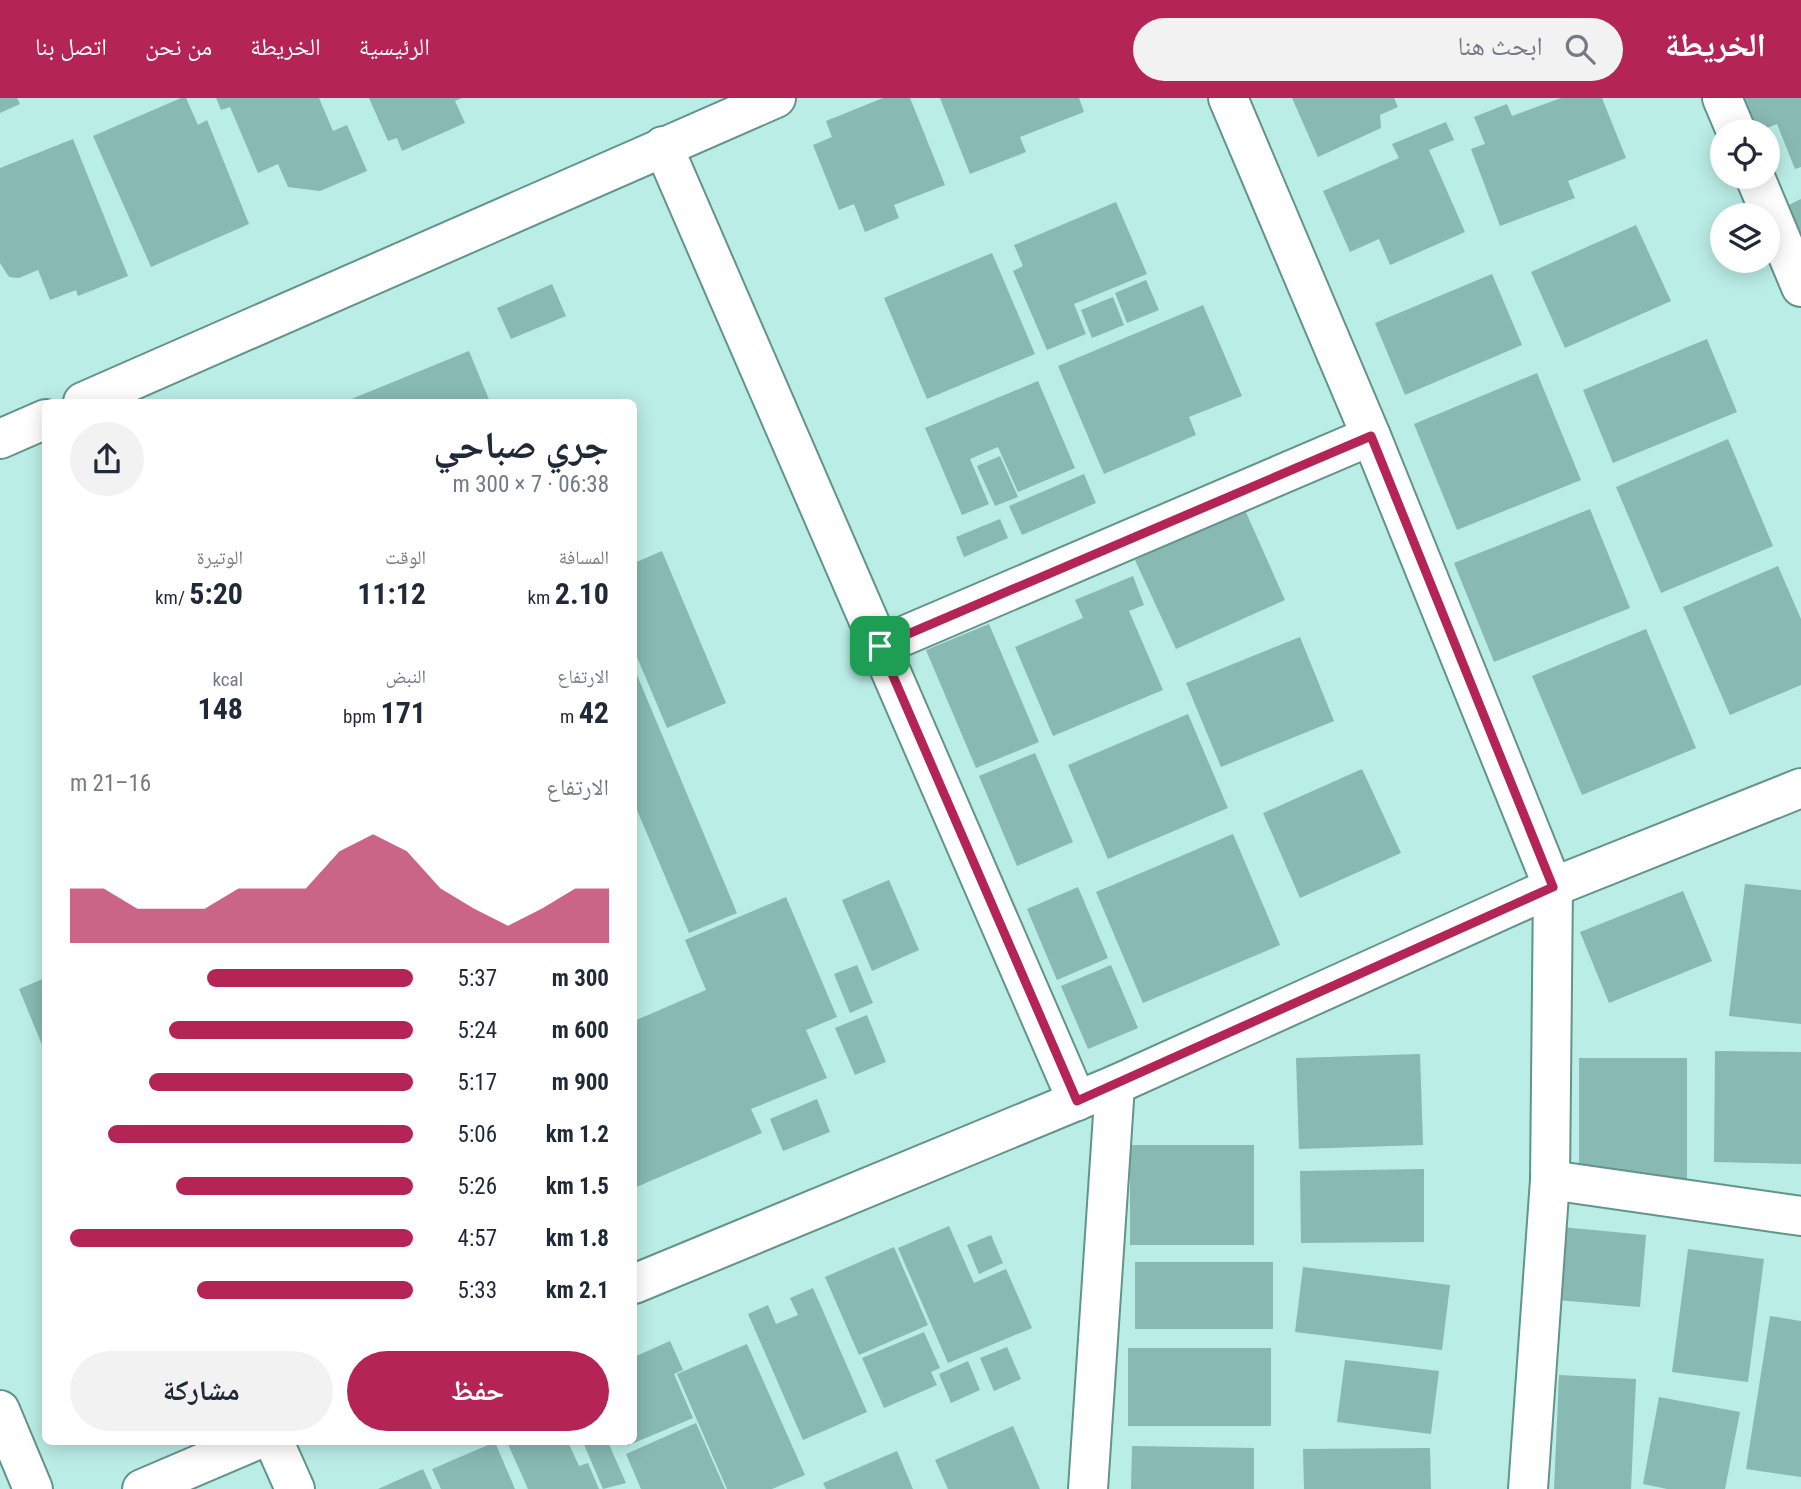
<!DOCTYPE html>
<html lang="ar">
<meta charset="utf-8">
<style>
body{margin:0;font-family:"Roboto Condensed","Noto Naskh Arabic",sans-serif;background:#f2f2f3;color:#1f2937;direction:rtl;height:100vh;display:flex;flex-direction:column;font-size:26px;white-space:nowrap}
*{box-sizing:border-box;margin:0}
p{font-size:23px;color:#747a83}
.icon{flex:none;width:38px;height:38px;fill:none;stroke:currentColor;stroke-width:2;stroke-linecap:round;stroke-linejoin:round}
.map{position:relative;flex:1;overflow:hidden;direction:ltr}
.details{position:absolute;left:42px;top:301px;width:595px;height:1046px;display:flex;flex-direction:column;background:#fff;border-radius:10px;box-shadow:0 4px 18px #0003;direction:rtl}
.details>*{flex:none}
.buttons{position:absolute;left:1710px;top:21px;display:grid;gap:14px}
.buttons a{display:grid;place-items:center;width:70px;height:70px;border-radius:50%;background:#fff;box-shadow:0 4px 18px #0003;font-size:35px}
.pin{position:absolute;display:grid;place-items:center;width:60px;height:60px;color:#fff;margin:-30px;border-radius:14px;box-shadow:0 4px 10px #0006}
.round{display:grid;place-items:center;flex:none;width:74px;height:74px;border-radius:37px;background:#f2f2f3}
.head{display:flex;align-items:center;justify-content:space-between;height:119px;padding:0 28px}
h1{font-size:38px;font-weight:700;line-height:52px}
.stats{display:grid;grid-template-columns:repeat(3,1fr);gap:10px;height:119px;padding:7px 28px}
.stats div{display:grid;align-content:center}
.stats b{font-size:30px;font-weight:700}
.stats small{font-size:19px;font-weight:400}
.stats p{font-size:19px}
.chart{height:196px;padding:14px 28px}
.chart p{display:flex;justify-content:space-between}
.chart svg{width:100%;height:126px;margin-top:7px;fill:#b42556;opacity:.7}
.cta{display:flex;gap:14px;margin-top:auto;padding:14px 28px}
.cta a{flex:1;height:80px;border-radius:42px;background:#b42556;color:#fff;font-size:28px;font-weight:700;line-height:80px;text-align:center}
.cta a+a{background:#f2f2f3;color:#1f2937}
ul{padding:0 28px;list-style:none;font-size:23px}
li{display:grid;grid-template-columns:112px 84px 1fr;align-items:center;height:52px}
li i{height:18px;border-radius:9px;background:#b42556}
header{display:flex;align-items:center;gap:42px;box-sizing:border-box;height:98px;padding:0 35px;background:#b42556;color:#fff}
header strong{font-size:33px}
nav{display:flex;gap:38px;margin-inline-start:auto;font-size:24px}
.search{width:490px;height:63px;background:#f2f2f3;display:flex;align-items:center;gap:18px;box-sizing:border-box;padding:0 24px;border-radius:38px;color:#747a83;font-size:26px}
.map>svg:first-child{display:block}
.building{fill:#88b9b3}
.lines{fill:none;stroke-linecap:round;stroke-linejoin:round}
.minor-casing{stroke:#63938d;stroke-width:42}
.minor{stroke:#fff;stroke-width:38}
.route-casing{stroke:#fff;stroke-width:14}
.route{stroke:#b42556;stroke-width:9}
</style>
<header>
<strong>الخريطة</strong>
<div class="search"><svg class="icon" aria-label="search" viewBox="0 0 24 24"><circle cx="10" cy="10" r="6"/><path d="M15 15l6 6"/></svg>ابحث هنا</div>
<nav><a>الرئيسية</a><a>الخريطة</a><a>من نحن</a><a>اتصل بنا</a></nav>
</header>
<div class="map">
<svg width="1801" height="1391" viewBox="0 0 1801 1391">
<rect width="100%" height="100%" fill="#baede6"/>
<g class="building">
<polygon points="0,0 17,0 20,6 0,15"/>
<polygon points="181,0 186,0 198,27 207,22 249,126 151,169 93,38"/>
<polygon points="216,0 319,0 333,33 347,27 367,73 320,93 288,89 278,66 258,75 230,9 221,12"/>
<polygon points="369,0 462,0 455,3 465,25 402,53 397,40 388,43"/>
<polygon points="883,0 910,0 945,87 894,107 899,120 865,134 854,106 839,112 813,47 832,39 826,23"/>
<polygon points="940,0 1079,0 1084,14 1020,39 1026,54 970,76"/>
<polygon points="1292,0 1394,0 1398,9 1380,17 1381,30 1318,59"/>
<polygon points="1561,0 1602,0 1626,60 1568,83 1575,100 1500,128 1471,51 1485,46 1474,19 1507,6 1512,18"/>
<polygon points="1735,0 1801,0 1801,69 1795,71 1777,26 1759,33 1748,33"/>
<polygon points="1446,24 1454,42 1429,52 1465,134 1390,167 1379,141 1350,154 1323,93 1399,60 1392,46"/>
<polygon points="73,41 128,178 78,198 76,192 50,202 38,172 19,180 9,179 0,165 0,70"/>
<polygon points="1801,101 1801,170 1776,113"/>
<polygon points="1116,104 1147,176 1074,206 1086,236 1047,252 1013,173 1023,168 1014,147"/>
<polygon points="1636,127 1671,203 1565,250 1531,174"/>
<polygon points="992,155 1035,256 927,301 884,200"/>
<polygon points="1492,176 1522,247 1405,297 1375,225"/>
<polygon points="1146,182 1159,212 1127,225 1115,195"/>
<polygon points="552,186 566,218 511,241 497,210"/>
<polygon points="1113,199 1124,227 1092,240 1081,212"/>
<polygon points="1203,207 1242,298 1189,319 1196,337 1104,376 1058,268"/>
<polygon points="1707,241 1737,314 1613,365 1583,292"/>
<polygon points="469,253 490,304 344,304"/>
<polygon points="1537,275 1581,382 1457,432 1414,326"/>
<polygon points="1038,283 1075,370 1018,394 998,349 970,361 989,406 962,417 925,330"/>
<polygon points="1728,341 1773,448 1661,495 1616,389"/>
<polygon points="1000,358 1018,399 995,408 977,368"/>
<polygon points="1084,376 1096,405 1022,437 1009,408"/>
<polygon points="1590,411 1630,510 1494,564 1454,465"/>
<polygon points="1245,412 1285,502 1176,551 1135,462"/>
<polygon points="1000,421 1008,440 964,459 956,439"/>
<polygon points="662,453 726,605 667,630 634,552 634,465"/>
<polygon points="1778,468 1801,521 1801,587 1730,617 1683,509"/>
<polygon points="1133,478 1144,507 1129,513 1163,592 1053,638 1015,549 1083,520 1075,502"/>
<polygon points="989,526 1039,644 976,670 926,552"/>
<polygon points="1646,531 1696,650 1582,697 1532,578"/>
<polygon points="1300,539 1334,623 1221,669 1186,585"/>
<polygon points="634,570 737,815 689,835 634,705"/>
<polygon points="1188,616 1228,710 1108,761 1068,667"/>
<polygon points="1035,655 1073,744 1017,768 979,678"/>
<polygon points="1362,671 1401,755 1300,800 1263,715"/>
<polygon points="1233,736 1280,847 1143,905 1096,794"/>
<polygon points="889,782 919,852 872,873 842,802"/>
<polygon points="1745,786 1801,792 1801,926 1729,918"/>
<polygon points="1078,789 1108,860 1057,882 1027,811"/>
<polygon points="1683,793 1712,863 1609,905 1580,834"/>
<polygon points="786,799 837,919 806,932 827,980 751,1011 762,1035 634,1090 634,923 706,892 685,842"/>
<polygon points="857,867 873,905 850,915 834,876"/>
<polygon points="1111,867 1138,930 1088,951 1061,888"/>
<polygon points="45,880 45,954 19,891"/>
<polygon points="867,917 886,964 855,977 835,930"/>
<polygon points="1715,953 1801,954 1801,1066 1714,1064"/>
<polygon points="1420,956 1423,1047 1299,1051 1296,960"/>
<rect x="1579" y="960" width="108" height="125"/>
<polygon points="817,1001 830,1034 783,1053 770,1021"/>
<rect x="1130" y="1047" width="124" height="100"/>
<polygon points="1424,1071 1424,1144 1301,1145 1300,1073"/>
<polygon points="949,1128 974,1185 1006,1171 1032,1230 948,1265 898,1150"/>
<polygon points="1551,1128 1646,1137 1640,1209 1545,1201"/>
<polygon points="991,1137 1003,1165 979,1176 967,1147"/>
<polygon points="894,1149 928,1227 859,1257 825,1179"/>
<polygon points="1688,1151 1764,1161 1748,1284 1672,1274"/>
<rect x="1135" y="1164" width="138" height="67"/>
<polygon points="1303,1169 1450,1187 1442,1252 1295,1234"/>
<polygon points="813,1190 867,1314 803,1342 748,1216 768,1207 776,1226 798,1217 790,1200"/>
<polygon points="1770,1218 1801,1223 1801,1379 1746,1371"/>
<polygon points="924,1234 940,1270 931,1274 937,1287 884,1310 862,1260"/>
<polygon points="670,1243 683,1272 674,1276 693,1320 627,1348 626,1344 634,1344 634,1259"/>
<polygon points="747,1246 805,1377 772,1391 727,1391 677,1276"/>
<polygon points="1007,1249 1021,1281 994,1293 980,1260"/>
<rect x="1128" y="1250" width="143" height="78"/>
<polygon points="1345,1262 1439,1273 1431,1336 1337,1324"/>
<polygon points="968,1263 980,1292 951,1305 939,1276"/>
<polygon points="1559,1277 1636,1281 1631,1391 1554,1391"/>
<polygon points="1659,1299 1740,1314 1725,1391 1667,1391 1643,1386"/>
<polygon points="696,1325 725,1391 641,1391 626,1356"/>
<polygon points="1013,1328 1040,1391 948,1391 935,1362"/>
<polygon points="495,1344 515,1391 441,1391 432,1371"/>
<polygon points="507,1344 568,1344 579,1368 588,1365 599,1391 528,1391"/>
<polygon points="583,1344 608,1344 626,1385 603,1391"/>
<polygon points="1132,1348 1254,1350 1254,1391 1131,1391"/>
<polygon points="1430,1350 1431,1391 1304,1391 1303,1351"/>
<polygon points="897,1353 913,1391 826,1391 823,1385"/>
<polygon points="423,1371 432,1391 378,1391"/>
</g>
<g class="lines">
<defs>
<g id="minor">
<polyline points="1228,0 1371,338 1553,789 1550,1082 1528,1391"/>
<polyline points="1722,0 1736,33"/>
<polyline points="663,48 1077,1003"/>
<polyline points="1755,79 1801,189"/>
<polyline points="83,304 776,0"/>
<polyline points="0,341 46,321"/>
<polyline points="880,548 1371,338"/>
<polyline points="1550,1082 1801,1118"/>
<polyline points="634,1186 1115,987 1553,789 1801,690"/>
<polyline points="0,1312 33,1391"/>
<polyline points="274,1344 295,1391"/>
<polyline points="142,1391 252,1344"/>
<polyline points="1088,1391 1115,987"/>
</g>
</defs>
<use href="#minor" class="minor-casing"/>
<use href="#minor" class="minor"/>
</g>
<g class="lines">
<defs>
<polygon id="route" points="1371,338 1553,789 1077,1003 880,548"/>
</defs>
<use href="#route" class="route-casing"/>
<use href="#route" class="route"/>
</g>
</svg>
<div class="buttons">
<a><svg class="icon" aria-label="locate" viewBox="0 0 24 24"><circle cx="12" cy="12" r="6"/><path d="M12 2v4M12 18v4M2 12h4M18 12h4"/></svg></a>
<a><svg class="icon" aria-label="layers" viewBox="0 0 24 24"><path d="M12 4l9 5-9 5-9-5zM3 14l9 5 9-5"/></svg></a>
</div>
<div class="pin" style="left:880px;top:548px;background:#1e9e55"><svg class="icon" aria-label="arrive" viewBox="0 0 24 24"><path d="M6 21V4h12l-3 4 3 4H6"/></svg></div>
<section class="details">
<div class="head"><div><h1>جري صباحي</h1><p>06:38 · 7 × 300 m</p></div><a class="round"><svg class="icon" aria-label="share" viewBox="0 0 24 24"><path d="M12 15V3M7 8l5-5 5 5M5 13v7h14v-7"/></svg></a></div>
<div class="stats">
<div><p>المسافة</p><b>2.10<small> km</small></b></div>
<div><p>الوقت</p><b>11:12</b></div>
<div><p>الوتيرة</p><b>5:20<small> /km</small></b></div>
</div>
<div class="stats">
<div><p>الارتفاع</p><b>42<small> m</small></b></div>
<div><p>النبض</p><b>171<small> bpm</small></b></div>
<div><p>kcal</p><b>148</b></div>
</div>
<div class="chart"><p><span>الارتفاع</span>16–21 m</p>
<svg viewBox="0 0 160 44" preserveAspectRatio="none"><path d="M0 44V25L10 25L20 32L30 32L40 32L50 25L60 25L70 25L80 12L90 6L100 12L110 25L120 32L130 38L140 32L150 25L160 25V44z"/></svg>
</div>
<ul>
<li><b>300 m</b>5:37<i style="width:60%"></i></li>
<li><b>600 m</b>5:24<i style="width:71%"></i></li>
<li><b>900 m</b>5:17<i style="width:77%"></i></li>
<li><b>1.2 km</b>5:06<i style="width:89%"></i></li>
<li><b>1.5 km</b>5:26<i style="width:69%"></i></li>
<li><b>1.8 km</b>4:57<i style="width:100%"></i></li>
<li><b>2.1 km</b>5:33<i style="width:63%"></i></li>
</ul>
<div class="cta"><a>حفظ</a><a>مشاركة</a></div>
</section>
</div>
